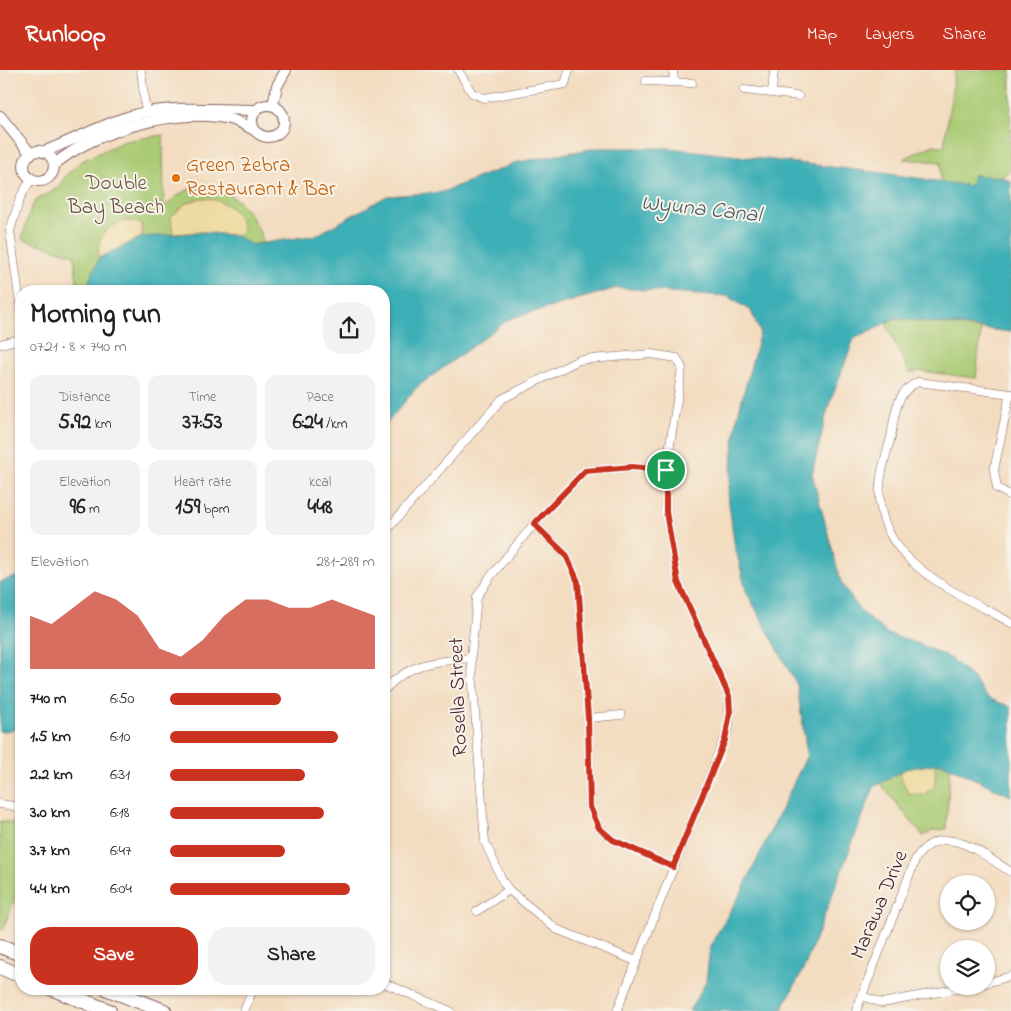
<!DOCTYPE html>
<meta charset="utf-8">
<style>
body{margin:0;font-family:"Indie Flower",sans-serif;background:#f2f2f2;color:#202124;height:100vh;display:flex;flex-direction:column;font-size:19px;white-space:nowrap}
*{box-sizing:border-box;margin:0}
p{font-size:16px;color:#757577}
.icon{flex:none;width:28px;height:28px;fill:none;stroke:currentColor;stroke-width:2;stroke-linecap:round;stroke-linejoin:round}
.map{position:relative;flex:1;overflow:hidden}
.drawer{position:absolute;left:15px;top:215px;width:375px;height:710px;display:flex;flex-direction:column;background:#fff;border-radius:20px;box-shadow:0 1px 4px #0004}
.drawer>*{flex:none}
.tools{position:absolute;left:940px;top:805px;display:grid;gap:10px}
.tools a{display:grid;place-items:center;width:55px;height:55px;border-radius:50%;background:#fff;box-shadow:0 1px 4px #0004;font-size:25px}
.pin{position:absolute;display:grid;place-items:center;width:42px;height:42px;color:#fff;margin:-21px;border:2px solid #fff;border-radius:50%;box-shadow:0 1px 5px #0007}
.round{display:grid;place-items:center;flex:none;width:52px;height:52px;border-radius:20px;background:#f2f2f2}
.overview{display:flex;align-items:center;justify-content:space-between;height:85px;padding:0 15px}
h1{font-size:28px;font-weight:700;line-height:38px}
.figures{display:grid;grid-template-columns:repeat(3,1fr);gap:8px;height:85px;padding:5px 15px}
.figures div{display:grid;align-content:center;border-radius:12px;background:#f2f2f2;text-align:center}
.figures b{font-size:21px;font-weight:700}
.figures small{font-size:14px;font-weight:400}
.figures p{font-size:14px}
.chart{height:140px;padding:10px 15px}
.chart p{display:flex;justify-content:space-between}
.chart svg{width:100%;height:90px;margin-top:5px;fill:#c8321e;opacity:.7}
.primary-button{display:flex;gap:10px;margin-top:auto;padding:10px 15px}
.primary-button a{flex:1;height:58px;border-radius:20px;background:#c8321e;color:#fff;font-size:20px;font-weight:700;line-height:58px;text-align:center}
.primary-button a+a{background:#f2f2f2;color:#202124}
ul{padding:0 15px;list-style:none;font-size:16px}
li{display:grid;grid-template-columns:80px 60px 1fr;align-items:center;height:38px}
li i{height:12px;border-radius:6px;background:#c8321e}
header{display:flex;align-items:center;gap:30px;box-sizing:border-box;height:70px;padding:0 25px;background:#c8321e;color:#fff}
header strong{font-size:24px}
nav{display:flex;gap:28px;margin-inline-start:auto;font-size:18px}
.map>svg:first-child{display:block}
.green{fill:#aacb74;stroke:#7a7550}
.sand{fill:#eeda9e;stroke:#9c7c64}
.water{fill:#3eafb6;stroke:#446770}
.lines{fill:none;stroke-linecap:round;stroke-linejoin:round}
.street-casing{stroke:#85615f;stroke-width:9}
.secondary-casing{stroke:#85615f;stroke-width:12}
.highway-casing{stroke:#85615f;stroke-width:16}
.street{stroke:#fff;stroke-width:8}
.secondary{stroke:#fff;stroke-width:10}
.highway{stroke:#fff;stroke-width:14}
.route-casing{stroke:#fff;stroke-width:10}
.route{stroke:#c8321e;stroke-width:6}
.food-dot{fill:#e8710a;stroke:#f7f3e8;stroke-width:2}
.labels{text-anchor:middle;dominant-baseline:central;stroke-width:4;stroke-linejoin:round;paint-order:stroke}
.food-label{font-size:21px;fill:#c56008;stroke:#f7f3e8;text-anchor:start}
.park-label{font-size:21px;fill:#675341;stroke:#f7f3e8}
.street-label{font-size:21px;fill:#4a1f2b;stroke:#f7f3e8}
.water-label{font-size:22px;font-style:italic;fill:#455963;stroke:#f7f3e8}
</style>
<header>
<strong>Runloop</strong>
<nav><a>Map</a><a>Layers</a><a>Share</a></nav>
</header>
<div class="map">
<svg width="1011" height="941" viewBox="0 0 1011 941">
<rect width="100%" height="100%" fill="#f7f3e8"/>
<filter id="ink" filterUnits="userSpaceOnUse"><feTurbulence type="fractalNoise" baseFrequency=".02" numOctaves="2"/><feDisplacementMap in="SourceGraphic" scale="10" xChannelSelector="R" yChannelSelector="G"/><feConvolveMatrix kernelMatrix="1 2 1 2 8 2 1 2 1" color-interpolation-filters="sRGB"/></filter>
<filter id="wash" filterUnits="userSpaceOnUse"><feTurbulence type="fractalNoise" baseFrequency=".0096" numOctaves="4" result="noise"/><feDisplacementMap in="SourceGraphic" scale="20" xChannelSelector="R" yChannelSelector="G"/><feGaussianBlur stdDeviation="1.12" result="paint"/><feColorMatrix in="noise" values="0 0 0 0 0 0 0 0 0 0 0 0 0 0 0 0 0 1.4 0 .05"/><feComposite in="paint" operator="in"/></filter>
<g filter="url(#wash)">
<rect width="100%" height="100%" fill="#f3dcbf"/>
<g class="green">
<polygon points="955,0 1011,0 1010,100 1002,107 974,105 971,116 940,112 941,92 903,89 933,75 944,76"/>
<path d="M 163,65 L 164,137 C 172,131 180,122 190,119 C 228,109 254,142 264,173 L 250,175 L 237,166 L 87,216 L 88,221 L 78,221 L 74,185 L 22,169 L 31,138 L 35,131 L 57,118 L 69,102 L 82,91 L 124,71 Z"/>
<polygon points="895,248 981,259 976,308 920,301 909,303 886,253"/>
<polygon points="941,693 950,697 946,759 932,761 923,766 880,713 905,699"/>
<polygon points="0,751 21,754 21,812 3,860 0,859"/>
</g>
<g class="sand">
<path d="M 201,128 C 222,129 240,139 243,161 L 237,166 L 204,162 L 173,164 L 171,147 L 185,134 Z"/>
<path d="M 126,151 L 142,154 L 142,167 L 99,188 C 96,166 106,156 126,151 Z"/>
<polygon points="935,694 935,716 923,725 908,723 899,703 905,699"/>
</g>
<g class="water">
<polygon points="596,78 670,78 883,103 970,116 973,105 1002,107 1011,111 1011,262 895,248 854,269 828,338 812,404 841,512 860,541 888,564 922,575 951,589 973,608 988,628 1011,637 1011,726 941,693 905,699 874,717 804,898 781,941 689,941 706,912 710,876 742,821 807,685 797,615 746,521 734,472 728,425 737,348 760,262 751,241 727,226 617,218 509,249 416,318 384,357 384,221 88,221 87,216 99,188 142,167 204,162 237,166 251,175 317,165 387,126 442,122 518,92"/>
<polygon points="21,505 21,658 0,662 0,512"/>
</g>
</g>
<g filter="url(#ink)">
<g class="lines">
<defs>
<g id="street">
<polyline points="141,0 146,43"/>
<polyline points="458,0 472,23 484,28 565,14 569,0"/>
<polyline points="673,0 674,11"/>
<polyline points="646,11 692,13"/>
<polyline points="744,20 798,26"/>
<polyline points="772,22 774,0"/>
<polyline points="21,242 10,161 20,128 31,109"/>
<polyline points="0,274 21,269"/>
<polyline points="1010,324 994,400 997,418 1011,426"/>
<path d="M 1011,324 L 918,312 C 895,322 895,345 891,367 C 887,382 881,399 880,415 C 873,491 957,522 1011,553"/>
<polyline points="534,454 566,485 578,512 588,648 590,737 599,758 613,770 673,797"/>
<polyline points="384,463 502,329 579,290 651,284 677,288 682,298 666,400 666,442 678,512 729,626 729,657 617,941"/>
<path d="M 384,620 C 412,591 433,592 471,588"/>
<polyline points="588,648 621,645"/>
<polyline points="0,734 21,737"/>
<polyline points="477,841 509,820"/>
<polyline points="636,891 556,859 509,820 503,812 485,772 471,588 477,527 490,507 534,454 585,401 632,397 666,400"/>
<polyline points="384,913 450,941"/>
<polyline points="986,913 1011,906"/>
<polyline points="862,926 882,933 970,916"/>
<polyline points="244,941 253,919"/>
<path d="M 856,941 L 916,788 C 944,749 981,784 1011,802"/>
</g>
<g id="secondary">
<circle cx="268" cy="51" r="16"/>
<polyline points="273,35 277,16 286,0"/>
<polyline points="0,46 31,84"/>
<circle cx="39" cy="96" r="15"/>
<path d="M 43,82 C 77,69 111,49 147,42 C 183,36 219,40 255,40"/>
<path d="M 54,95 C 92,61 182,35 233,50 C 240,52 248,57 254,60"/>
</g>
<g id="highway">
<polyline points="0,876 21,884"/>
<polyline points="0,897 21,906"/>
<polyline points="53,919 109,941"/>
<polyline points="108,919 164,941"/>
</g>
</defs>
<use href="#street" class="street-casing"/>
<use href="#secondary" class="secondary-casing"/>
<use href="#highway" class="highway-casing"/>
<use href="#street" class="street"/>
<use href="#secondary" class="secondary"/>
<use href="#highway" class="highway"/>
</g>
</g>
<g class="lines" filter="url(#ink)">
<defs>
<polygon id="route" points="632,397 666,400 666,442 678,512 729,626 730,643 725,670 673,797 613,770 599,758 590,737 588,648 578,512 566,485 534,454 585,401"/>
</defs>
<use href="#route" class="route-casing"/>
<use href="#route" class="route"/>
</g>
<circle class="food-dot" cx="176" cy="108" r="5"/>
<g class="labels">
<g class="food-label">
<text x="186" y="96">Green Zebra<tspan x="186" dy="24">Restaurant &amp; Bar</tspan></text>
</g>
<g class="park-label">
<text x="116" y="114">Double<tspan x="116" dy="24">Bay Beach</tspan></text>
</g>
<g class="street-label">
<text transform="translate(459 627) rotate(-92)">Rosella Street</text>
<text transform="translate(880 835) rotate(-67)">Marawa Drive</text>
</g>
<g class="water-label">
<text transform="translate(701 140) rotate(6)">Wyuna Canal</text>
</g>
</g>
</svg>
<div class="tools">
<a><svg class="icon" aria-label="locate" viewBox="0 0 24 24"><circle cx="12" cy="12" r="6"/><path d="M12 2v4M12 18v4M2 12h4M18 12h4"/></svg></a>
<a><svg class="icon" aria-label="layers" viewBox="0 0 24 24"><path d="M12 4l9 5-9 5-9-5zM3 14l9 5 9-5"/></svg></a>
</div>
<div class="pin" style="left:666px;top:400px;background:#1e9e55"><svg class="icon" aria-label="arrive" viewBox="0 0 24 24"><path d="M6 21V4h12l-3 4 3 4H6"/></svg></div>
<section class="drawer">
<div class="overview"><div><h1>Morning run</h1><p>07:21 · 8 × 740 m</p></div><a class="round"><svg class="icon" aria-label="share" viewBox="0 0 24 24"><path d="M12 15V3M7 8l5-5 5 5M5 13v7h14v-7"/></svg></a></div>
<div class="figures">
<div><p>Distance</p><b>5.92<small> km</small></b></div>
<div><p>Time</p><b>37:53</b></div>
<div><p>Pace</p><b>6:24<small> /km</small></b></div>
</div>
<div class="figures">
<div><p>Elevation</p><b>96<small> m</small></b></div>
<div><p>Heart rate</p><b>159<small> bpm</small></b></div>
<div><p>kcal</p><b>448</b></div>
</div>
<div class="chart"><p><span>Elevation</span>281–289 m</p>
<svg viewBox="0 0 160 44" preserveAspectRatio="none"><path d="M0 44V18L10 22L20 14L30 6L40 10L50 18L60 34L70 38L80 30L90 18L100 10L110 10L120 14L130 14L140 10L150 14L160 18V44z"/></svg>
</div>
<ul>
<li><b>740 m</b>6:50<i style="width:54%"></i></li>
<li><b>1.5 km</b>6:10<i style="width:82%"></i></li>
<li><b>2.2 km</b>6:31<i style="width:66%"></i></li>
<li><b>3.0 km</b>6:18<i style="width:75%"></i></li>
<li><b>3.7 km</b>6:47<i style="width:56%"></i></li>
<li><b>4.4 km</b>6:04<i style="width:88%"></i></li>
</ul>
<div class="primary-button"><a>Save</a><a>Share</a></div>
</section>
</div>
